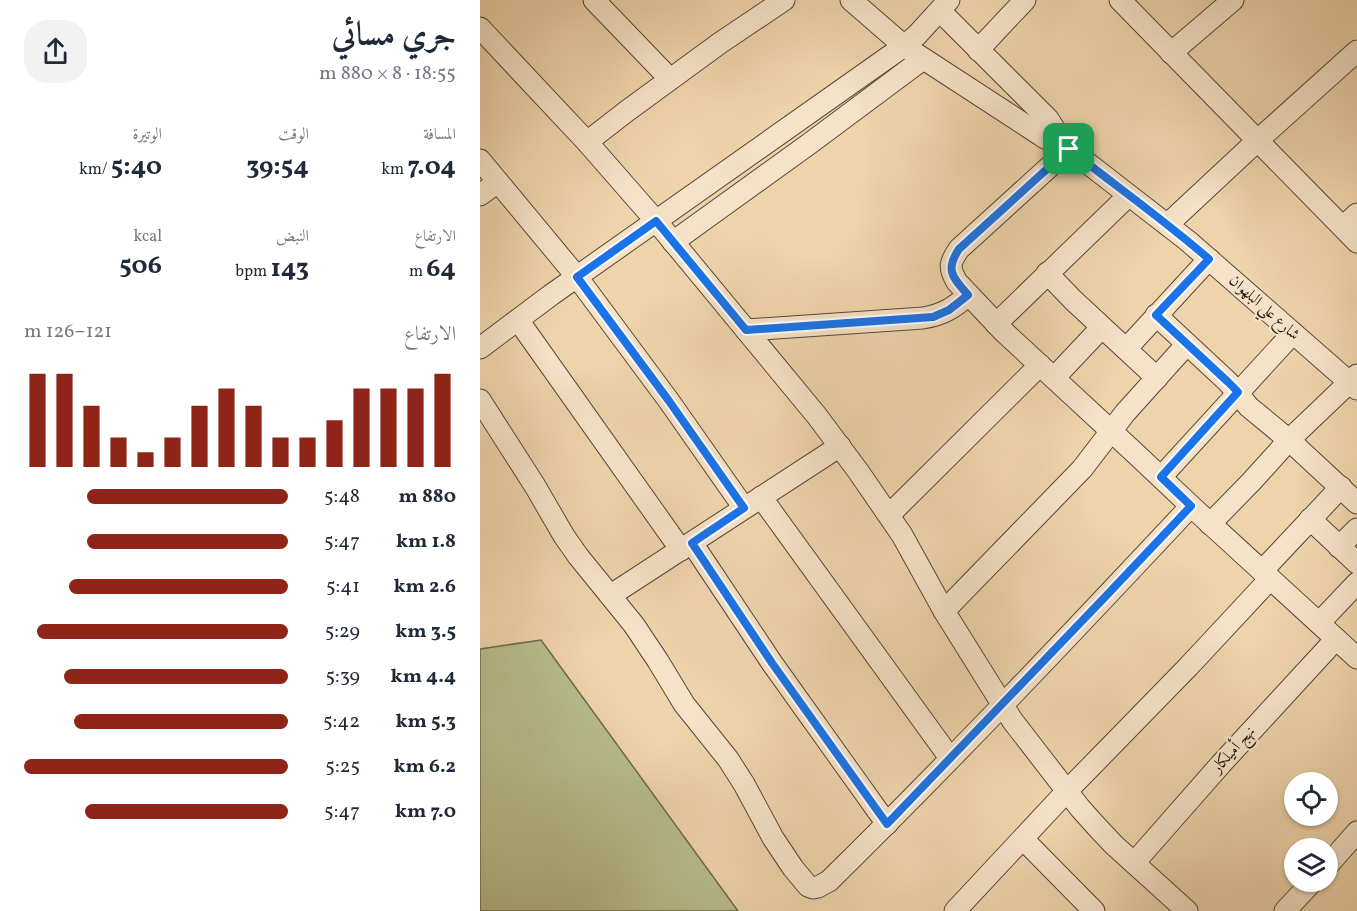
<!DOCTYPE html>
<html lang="ar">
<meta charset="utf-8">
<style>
body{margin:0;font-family:Vollkorn,Amiri,serif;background:#f2f2f3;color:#1f2937;direction:rtl;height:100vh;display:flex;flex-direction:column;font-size:22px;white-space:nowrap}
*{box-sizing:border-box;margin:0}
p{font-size:20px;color:#747a83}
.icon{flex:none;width:33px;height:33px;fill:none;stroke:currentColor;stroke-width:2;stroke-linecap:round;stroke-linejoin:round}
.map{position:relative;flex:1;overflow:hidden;direction:ltr}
.sheet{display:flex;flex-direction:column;background:#fff;width:480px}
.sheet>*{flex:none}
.fabs{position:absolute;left:804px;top:772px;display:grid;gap:12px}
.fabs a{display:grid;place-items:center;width:54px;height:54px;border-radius:50%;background:#fff;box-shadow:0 2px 4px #0004;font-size:30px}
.pin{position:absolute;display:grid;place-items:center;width:51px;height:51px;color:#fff;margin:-26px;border-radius:12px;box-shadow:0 3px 9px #0006}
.round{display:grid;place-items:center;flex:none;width:63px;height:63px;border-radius:24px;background:#f2f2f3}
.summary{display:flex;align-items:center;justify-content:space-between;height:102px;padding:0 24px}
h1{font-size:33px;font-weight:700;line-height:45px}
.stats{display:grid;grid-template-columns:repeat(3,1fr);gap:9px;height:102px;padding:6px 24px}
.stats div{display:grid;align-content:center}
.stats b{font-size:26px;font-weight:700}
.stats small{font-size:16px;font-weight:400}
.stats p{font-size:16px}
.chart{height:168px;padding:12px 24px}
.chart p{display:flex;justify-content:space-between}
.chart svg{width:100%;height:108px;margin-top:6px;stroke:#8f2418;stroke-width:6}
ul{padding:0 24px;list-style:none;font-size:20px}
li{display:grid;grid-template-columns:96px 72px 1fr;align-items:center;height:45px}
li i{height:15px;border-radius:8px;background:#8f2418}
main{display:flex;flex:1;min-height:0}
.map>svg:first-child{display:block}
.green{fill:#b7bd8b;stroke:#6d6a4e;stroke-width:1.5}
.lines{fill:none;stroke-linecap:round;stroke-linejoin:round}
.street-casing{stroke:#564737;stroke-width:23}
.street{stroke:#f5e2c8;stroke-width:21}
.route-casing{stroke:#fff;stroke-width:12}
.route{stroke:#1a73e8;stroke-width:8}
.labels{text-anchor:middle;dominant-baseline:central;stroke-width:4.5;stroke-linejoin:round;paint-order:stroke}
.street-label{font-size:16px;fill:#231810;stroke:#f5e2c8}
</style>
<main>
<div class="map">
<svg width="877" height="911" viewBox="0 0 877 911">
<rect width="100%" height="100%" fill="#efd3ab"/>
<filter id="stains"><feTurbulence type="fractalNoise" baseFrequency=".00333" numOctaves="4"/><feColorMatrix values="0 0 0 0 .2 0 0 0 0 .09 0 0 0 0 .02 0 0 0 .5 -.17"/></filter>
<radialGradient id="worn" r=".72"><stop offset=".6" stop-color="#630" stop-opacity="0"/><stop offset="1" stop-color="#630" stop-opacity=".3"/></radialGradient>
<polygon class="green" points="61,640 258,911 0,911 0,649"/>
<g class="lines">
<defs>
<g id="street">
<polyline points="114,0 190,79"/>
<polyline points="371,0 424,46 556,132 565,138 579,141 708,241 877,389"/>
<polyline points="640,0 877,242"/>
<polyline points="460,11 568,119 577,133 579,141"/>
<polyline points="0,28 107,142 176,221 337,416 378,471 422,535 464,611 532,720 600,808 617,827 634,845 707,911"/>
<polyline points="498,50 545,0"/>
<polyline points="691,53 753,0"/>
<polyline points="107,142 147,111 240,43 304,0"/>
<path d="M 589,149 L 479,249 C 470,262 468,267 477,282 L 524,332 L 656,454 L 711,506 L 877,658"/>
<polyline points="0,160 97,277 189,401 264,508"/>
<polyline points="0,195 18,182"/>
<polyline points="688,224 777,141 877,51"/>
<polyline points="863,227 877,214"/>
<polyline points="193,242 329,144 443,59"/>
<polyline points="567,273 593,300 677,378"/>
<polyline points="676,315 748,382 769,407 809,440 877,503"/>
<polyline points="38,320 201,550"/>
<polyline points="516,324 648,196"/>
<path d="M 266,330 L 443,318 C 462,315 474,308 488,295"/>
<polyline points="0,348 71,295 424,46 437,35 469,0"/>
<polyline points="646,349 729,259"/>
<polyline points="574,378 622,327"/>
<path d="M 0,400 L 55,486 L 84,536 L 98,556 L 154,625 L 178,661 L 204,704 L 248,759 L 264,784 L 293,838 L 313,868 L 328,886 L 333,888 L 338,887 L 349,881 C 473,759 592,633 711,506"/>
<polyline points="681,477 813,333"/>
<polyline points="281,497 470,758"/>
<polyline points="409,515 560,365"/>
<polyline points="830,519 877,563"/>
<polyline points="730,524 771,482 809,440 877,375"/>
<polyline points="212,543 292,663 407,824"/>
<polyline points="859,547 877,529"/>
<polyline points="782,571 861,487"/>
<polyline points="131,595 360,446"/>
<polyline points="464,611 602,469 645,413 707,344"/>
<polyline points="839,623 877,583"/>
<polyline points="543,839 614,911"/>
<polyline points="654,863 741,764 856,639"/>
<polyline points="848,865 877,832"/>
<polyline points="475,911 587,791 708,667 790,579"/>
<polyline points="805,911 832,882"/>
</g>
</defs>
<use href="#street" class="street-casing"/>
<use href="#street" class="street"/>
</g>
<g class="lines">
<defs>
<path id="route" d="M 589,149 C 636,186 684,220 729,259 L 676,315 L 748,382 L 758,392 L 681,477 L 711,506 L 625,597 L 407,824 L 292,663 L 212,543 L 264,508 L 189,401 L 97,277 L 176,221 L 266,330 L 453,317 L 469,310 L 488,295 C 472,277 465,270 479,249 Z"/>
</defs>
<use href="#route" class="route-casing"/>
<use href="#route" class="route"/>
</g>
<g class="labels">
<g class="street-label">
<text transform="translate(784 308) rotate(42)">شارع علي البلهوان</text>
<text transform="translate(754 750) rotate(-48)">نهج أميلكار</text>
</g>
</g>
<rect width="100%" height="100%" filter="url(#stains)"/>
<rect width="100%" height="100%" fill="url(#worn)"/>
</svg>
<div class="fabs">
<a><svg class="icon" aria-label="locate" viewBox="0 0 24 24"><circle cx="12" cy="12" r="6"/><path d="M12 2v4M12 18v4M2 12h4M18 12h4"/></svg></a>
<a><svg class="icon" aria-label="layers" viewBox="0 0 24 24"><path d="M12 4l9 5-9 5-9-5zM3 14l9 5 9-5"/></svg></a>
</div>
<div class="pin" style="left:589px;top:149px;background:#1e9e55"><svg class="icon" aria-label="arrive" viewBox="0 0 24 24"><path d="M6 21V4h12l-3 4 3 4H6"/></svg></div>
</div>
<section class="sheet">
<div class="summary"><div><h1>جري مسائي</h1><p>18:55 · 8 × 880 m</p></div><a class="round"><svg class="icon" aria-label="share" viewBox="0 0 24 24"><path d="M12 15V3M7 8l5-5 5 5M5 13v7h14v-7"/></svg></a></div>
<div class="stats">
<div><p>المسافة</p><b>7.04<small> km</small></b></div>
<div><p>الوقت</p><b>39:54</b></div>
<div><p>الوتيرة</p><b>5:40<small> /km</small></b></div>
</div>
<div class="stats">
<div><p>الارتفاع</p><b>64<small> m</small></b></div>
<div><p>النبض</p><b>143<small> bpm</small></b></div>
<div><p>kcal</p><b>506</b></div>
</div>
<div class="chart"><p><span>الارتفاع</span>121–126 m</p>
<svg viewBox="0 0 160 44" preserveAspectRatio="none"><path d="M5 44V6M15 44V6M25 44V19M35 44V32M45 44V38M55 44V32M65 44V19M75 44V12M85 44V19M95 44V32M105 44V32M115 44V25M125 44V12M135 44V12M145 44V12M155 44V6"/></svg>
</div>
<ul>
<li><b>880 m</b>5:48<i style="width:76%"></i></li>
<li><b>1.8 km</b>5:47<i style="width:76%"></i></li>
<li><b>2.6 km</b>5:41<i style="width:83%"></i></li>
<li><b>3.5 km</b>5:29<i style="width:95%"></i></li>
<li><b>4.4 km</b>5:39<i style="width:85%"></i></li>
<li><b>5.3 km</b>5:42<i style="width:81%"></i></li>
<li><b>6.2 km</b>5:25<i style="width:100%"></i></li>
<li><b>7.0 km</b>5:47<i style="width:77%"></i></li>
</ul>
</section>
</main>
